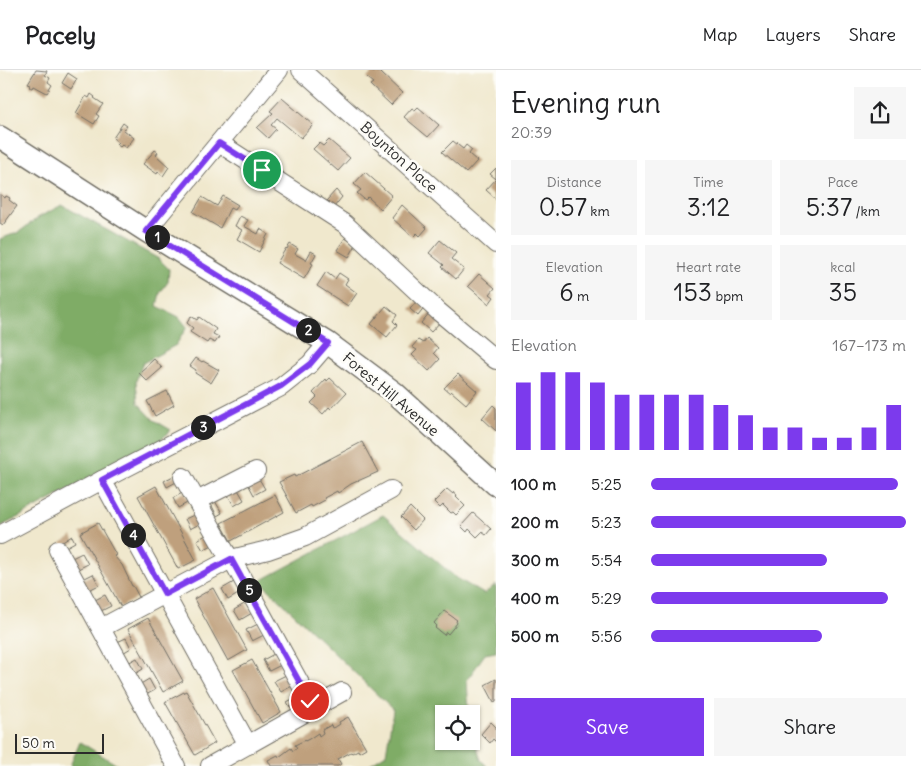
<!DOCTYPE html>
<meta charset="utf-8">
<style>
body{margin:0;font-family:Delius,sans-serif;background:#f6f6f6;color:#202124;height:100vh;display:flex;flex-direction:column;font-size:19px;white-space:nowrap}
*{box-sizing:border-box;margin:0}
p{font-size:16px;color:#757577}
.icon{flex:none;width:28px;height:28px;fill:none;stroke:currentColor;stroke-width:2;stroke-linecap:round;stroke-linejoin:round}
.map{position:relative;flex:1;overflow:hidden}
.sheet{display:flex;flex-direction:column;background:#fff;width:425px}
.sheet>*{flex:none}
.controls{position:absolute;left:435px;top:635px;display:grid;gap:10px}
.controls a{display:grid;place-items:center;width:45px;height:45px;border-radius:0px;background:#fff;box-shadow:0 1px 4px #0004;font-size:25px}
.scale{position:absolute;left:15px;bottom:12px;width:89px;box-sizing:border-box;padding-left:5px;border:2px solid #2b2b2b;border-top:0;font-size:14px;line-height:18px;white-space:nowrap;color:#2b2b2b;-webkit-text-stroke:4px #fdfcf7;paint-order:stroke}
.pin{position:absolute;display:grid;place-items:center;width:42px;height:42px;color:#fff;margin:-21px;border:2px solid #fff;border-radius:50%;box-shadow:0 1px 5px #0007}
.km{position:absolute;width:25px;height:25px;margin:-12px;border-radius:50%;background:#222;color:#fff;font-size:14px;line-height:25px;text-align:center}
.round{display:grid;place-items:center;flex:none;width:52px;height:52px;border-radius:0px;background:#f6f6f6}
.headline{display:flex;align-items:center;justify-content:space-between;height:85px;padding:0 15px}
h1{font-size:28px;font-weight:600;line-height:38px}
.stats{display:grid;grid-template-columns:repeat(3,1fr);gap:8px;height:85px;padding:5px 15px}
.stats div{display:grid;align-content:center;border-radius:0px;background:#f6f6f6;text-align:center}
.stats b{font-size:25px;font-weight:600}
.stats small{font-size:14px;font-weight:400}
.stats p{font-size:14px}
.chart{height:140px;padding:10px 15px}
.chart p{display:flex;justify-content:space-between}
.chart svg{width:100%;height:90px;margin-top:5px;stroke:#7c3aed;stroke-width:6}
.button{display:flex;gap:10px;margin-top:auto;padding:10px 15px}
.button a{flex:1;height:58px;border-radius:0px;background:#7c3aed;color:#fff;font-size:20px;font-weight:600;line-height:58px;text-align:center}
.button a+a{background:#f6f6f6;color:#202124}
ul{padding:0 15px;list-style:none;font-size:16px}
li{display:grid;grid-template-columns:80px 60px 1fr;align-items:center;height:38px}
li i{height:12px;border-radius:6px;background:#7c3aed}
header{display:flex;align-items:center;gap:30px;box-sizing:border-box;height:70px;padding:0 25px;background:#fff;border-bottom:1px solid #e0e0e0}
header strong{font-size:24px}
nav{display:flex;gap:28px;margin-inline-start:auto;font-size:18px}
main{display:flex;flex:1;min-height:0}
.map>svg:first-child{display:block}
.forest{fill:#7fac66;stroke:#556c48}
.building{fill:#bfa07d}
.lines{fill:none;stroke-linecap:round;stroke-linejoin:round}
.minor-casing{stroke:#706d64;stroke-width:20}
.major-casing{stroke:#706d64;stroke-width:24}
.minor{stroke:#fff;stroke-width:18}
.major{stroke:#fff;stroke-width:21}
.route-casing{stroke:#fff;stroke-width:10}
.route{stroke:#7c3aed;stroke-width:6}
.labels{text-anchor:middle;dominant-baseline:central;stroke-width:5;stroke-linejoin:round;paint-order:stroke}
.street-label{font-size:15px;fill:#2b2b2b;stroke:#fdfcf7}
</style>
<header>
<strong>Pacely</strong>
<nav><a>Map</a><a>Layers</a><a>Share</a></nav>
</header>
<main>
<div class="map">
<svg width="496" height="696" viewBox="0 0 496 696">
<rect width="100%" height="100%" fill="#fdfcf7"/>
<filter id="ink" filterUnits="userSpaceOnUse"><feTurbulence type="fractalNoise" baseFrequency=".02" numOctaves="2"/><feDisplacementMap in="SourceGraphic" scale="10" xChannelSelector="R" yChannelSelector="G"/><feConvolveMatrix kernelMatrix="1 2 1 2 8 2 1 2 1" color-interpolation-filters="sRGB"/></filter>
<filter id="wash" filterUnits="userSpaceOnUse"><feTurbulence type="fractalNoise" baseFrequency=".0096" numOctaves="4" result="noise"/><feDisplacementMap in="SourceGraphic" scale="20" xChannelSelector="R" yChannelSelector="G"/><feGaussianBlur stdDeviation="1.12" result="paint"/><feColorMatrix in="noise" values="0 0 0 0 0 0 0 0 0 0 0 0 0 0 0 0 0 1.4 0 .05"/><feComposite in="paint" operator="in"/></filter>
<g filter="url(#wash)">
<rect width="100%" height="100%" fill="#f0e8cd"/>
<g class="forest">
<polygon points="62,135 159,189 169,199 168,212 160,223 157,236 179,247 187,257 176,275 143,293 136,311 138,333 154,350 171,360 160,371 0,457 0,169 19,162 39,147"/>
<polygon points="383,445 455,507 484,524 496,515 496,582 485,584 467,610 469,644 444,644 444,671 471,671 471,661 481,690 487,696 367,696 386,684 393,640 260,511"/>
<polygon points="80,672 119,696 70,696"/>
</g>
<g id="blocks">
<g class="building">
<polygon points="36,0 47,1 45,5 50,8 48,12 52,15 47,23 34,16 33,18 30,17 31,14 28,13"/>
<polygon points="375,0 381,3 402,23 391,35 370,15 373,13 367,8"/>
<polygon points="68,3 77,9 71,19 62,13"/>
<polygon points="91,24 95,27 94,28 103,34 96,44 99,46 94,54 76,43 86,26 89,28"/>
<polygon points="282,28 313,55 301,68 277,48 271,55 276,59 268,68 257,58 273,43 270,41"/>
<polygon points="418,37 439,55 428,67 404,47 412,38 415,40"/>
<polygon points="123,53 127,56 124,60 134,68 126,78 122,75 120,77 116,74 118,72 113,68"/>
<polygon points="329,70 350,88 338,101 313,79 319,73 323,76"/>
<polygon points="453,71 463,79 466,75 472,80 469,84 477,91 466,103 442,82"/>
<polygon points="155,80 158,82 156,85 169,97 163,106 158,102 157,104 143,94"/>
<polygon points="496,98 496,129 486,120 496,109 490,104"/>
<polygon points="365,102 392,126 381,139 368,127 365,130 357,123 361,120 354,114"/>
<polygon points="336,120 342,127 334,137 327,130"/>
<polygon points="0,124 5,128 6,126 10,128 9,130 17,136 3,155 0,153"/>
<polygon points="223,126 238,135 234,140 230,138 220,158 193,142 202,127 217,136"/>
<polygon points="402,135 427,158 420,166 417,163 413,167 392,148"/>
<polygon points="240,146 248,150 244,156 258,164 260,159 268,164 259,182 237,169 242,160 235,156"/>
<polygon points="345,168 356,175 349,187 337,180"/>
<polygon points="440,170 456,183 451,189 464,199 456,209 442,197 444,195 429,183"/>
<polygon points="290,174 298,179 295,184 306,190 311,181 316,184 311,193 313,194 304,209 277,193 286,178 287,179"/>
<polygon points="326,202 335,209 339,203 348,209 345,214 357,223 348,236 317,216"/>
<polygon points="479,204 495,218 490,224 494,227 489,234 468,216"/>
<polygon points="417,231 425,237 418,246 410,239"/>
<polygon points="386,236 397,245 393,251 397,255 387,267 371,254"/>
<polygon points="430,242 441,251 431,262 421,253"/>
<polygon points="191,246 197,250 199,247 216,259 213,264 219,267 215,273 209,270 207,273 190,262 193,258 187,253"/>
<polygon points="427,268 438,278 434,283 440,289 429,301 412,285 417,280 412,277 418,270 423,273"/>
<polygon points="196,288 202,292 203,291 219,300 211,313 195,303 196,300 190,296"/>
<polygon points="154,289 162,298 147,311 139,303"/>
<polygon points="458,304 477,321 466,334 451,321 450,323 444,318"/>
<polygon points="330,308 346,323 331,339 329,337 323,344 311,333 317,327 313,323 326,309 327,311"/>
<polygon points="167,321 174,335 155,346 147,331"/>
<polygon points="493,335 496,338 496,361 482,348"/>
<polygon points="362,372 378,402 351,414 338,423 337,421 324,428 325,430 312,437 311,435 296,443 279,412 294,405 295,407"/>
<polygon points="175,405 178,411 167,417 164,411"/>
<polygon points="258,407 265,419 254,425 247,412"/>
<polygon points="156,416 196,490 178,499 138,426"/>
<polygon points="237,418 244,430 234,436 227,423"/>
<polygon points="447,419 453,424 454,422 457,426 456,427 465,436 456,445 453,442 451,443 443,435 440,438 434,432"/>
<polygon points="184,422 189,432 178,438 173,428"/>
<polygon points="275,425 284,442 231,471 221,453"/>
<polygon points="215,431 222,443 217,446 211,434"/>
<polygon points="410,437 423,450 414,460 401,447"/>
<polygon points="473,443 491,459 486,465 482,462 477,467 469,459 467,462 461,456"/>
<polygon points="196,444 201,453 190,459 185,449"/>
<polygon points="98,453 116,485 114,486 122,495 132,516 133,516 139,527 121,537 80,463"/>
<polygon points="208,464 214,474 203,480 197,470"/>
<polygon points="72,466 75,472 64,478 61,473"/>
<polygon points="82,483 88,494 76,500 70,489"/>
<polygon points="93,504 99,515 87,521 81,510"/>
<polygon points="234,512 240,523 228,530 222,519"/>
<polygon points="213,518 247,580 228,591 194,529"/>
<polygon points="105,525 111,536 99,542 93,531"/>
<polygon points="246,533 252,543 240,550 234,540"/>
<polygon points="444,541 457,550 456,551 457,553 448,564 446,562 444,565 435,558 437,556 434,553"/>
<polygon points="148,548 183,611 163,622 128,559"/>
<polygon points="258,554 264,565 252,571 246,560"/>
<polygon points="126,568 131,578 121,584 115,573"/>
<polygon points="274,584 281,595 269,601 263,590"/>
<polygon points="137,588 143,599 133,605 126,594"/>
<polygon points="252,590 281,642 262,653 233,600"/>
<polygon points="286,605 292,616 281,622 274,611"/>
<polygon points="149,609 155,620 144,626 139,615"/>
<polygon points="496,609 496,631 494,632 485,615"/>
<polygon points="186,621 215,673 195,685 165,632"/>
<polygon points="298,626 301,631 290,637 287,632"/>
<polygon points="348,647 366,678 359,682 358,680 352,683 351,682 338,689 341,694 338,696 271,696 268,690 278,685 279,687 291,678 293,681 297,678 295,675 305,670 305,671 309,669 318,663 319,666 323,663 322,660 331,655 332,658 337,656 340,654 339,652"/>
<polygon points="491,652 496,657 496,672 493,669 490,673 481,664"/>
</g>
</g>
</g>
<g filter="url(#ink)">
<use href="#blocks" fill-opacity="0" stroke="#706d64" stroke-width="1"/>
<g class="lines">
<defs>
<g id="minor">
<polyline points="301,0 496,174"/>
<polyline points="219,73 345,154 438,241 496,290"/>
<polyline points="146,161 279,0"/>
<polyline points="183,407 225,481 236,497 313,637"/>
<polyline points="102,410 248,675"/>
<polyline points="197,431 256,401"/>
<polyline points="0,465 102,410 281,317 310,294 328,273"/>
<polyline points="58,480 176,696"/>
<polyline points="101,558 231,489 268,480 305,467 391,420"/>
<polyline points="210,696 342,622"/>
</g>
<polyline id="major" points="0,67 146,161 328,273 395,323 496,415"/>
</defs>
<use href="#minor" class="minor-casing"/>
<use href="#major" class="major-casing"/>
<use href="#minor" class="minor"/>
<use href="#major" class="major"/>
</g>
</g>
<g class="lines" filter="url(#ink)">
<defs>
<polyline id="route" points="262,100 219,73 146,161 328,273 310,294 281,316 102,410 165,524 231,489 310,631"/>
</defs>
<use href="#route" class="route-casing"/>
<use href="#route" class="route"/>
</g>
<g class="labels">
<g class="street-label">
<text transform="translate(399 87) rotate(42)">Boynton Place</text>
<text transform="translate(391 324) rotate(40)">Forest Hill Avenue</text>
</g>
</g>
</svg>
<div class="controls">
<a><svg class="icon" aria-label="locate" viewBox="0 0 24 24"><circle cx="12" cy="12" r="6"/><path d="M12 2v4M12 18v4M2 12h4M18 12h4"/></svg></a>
</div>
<div class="scale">50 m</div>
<div class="pin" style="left:262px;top:100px;background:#1e9e55"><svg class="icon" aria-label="arrive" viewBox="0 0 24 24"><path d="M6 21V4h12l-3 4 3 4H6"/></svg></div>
<div class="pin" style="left:310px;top:631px;background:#d93025"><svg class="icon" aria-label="check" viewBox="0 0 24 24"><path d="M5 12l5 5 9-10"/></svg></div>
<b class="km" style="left:157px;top:167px">1</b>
<b class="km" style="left:308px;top:260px">2</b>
<b class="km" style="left:203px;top:357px">3</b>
<b class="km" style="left:133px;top:465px">4</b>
<b class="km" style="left:249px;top:520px">5</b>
</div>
<section class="sheet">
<div class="headline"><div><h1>Evening run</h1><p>20:39</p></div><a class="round"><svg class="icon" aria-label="share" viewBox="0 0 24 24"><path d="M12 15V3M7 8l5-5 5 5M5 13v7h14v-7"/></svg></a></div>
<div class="stats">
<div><p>Distance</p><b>0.57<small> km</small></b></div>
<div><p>Time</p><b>3:12</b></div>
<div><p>Pace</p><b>5:37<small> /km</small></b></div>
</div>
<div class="stats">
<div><p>Elevation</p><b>6<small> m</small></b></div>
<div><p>Heart rate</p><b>153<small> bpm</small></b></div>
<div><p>kcal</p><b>35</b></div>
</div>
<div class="chart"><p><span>Elevation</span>167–173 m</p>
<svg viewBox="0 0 160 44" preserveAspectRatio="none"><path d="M5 44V11M15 44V6M25 44V6M35 44V11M45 44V17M55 44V17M65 44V17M75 44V17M85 44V22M95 44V27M105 44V33M115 44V33M125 44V38M135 44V38M145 44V33M155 44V22"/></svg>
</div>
<ul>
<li><b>100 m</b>5:25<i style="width:97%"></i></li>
<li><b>200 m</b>5:23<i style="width:100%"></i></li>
<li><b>300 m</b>5:54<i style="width:69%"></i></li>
<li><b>400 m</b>5:29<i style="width:93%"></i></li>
<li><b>500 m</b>5:56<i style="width:67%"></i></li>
</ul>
<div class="button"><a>Save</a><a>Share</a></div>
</section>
</main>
